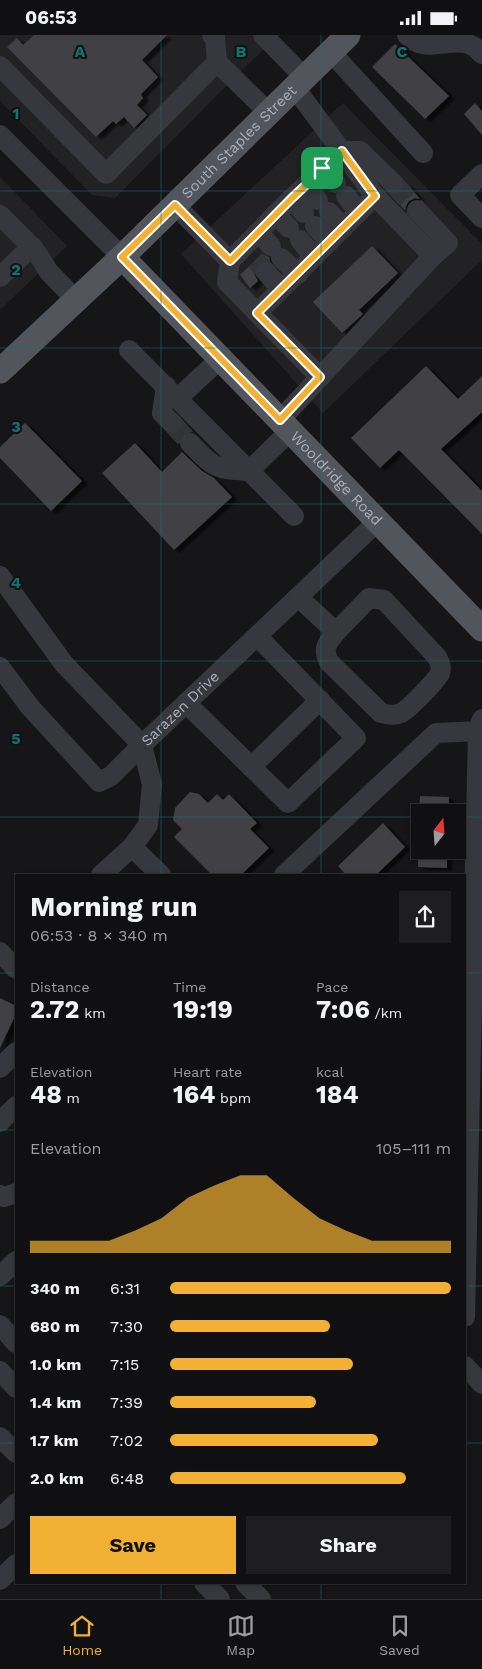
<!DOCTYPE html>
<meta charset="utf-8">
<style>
body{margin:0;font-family:"Work Sans",sans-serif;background:#1e1e20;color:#f1f3f6;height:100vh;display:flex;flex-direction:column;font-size:19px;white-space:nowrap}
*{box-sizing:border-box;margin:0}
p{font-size:16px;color:#9c9d9f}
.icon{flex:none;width:28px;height:28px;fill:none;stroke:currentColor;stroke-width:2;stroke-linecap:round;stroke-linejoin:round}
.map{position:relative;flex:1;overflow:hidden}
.details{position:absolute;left:15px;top:839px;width:451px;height:710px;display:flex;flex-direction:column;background:#101012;border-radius:0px;box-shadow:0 1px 4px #0004,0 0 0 1px #303032}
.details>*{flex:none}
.needle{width:32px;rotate:17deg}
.fabs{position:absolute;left:411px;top:769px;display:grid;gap:10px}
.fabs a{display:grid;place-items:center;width:55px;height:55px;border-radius:0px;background:#101012;box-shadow:0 1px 4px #0004,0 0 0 1px #303032;font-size:25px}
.pin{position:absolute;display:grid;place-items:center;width:42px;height:42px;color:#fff;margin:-21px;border-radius:10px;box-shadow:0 2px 8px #0006}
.round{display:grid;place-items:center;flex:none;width:52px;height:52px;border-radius:0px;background:#1e1e20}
.headline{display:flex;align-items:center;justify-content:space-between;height:85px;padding:0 15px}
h1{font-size:28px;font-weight:700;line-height:38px}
.figures{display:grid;grid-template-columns:repeat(3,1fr);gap:8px;height:85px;padding:5px 15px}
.figures div{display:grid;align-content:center}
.figures b{font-size:25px;font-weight:700}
.figures small{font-size:14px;font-weight:400}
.figures p{font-size:14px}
.chart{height:140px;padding:10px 15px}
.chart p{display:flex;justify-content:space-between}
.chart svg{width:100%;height:90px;margin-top:5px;fill:#f2b134;opacity:.7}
.button{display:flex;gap:10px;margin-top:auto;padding:10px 15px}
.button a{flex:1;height:58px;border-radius:0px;background:#f2b134;color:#111;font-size:20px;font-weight:700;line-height:58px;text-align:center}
.button a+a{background:#1e1e20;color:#f1f3f6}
ul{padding:0 15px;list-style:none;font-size:16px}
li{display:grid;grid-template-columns:80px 60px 1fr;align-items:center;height:38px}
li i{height:12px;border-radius:6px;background:#f2b134}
.status{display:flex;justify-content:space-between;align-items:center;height:35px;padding:0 25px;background:#101012;direction:ltr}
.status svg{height:14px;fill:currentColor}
.tab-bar{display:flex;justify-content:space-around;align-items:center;height:70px;border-top:1px solid #303032;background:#101012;font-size:14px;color:#9c9d9f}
.tab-bar a{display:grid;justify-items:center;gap:2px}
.tab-bar .selected{color:#f2b134}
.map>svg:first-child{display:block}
.built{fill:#222225}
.building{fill:#404145;filter:url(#shadow)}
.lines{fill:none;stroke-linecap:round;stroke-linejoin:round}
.minor-tunnel{stroke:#333438;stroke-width:20;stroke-dasharray:20 10;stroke-linecap:butt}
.minor{stroke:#37383d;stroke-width:20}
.major{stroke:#53555c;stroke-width:25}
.route-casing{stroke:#fff;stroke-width:10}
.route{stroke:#f2b134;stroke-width:6}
.grid{fill:none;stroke:#0f766e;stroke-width:1;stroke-opacity:0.55}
.labels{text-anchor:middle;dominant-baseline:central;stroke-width:4;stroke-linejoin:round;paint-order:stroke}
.street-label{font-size:15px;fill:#a8adb8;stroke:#111113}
.grid-label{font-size:16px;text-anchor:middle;font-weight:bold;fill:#0f766e;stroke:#111113;stroke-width:4;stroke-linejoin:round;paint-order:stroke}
</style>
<div class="status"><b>06:53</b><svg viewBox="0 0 49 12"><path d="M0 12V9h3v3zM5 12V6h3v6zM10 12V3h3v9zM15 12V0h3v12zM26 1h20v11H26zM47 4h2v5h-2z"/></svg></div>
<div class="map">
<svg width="482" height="1564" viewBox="0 0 482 1564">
<defs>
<filter id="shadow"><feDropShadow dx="5.5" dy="3" stdDeviation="1" flood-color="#0009"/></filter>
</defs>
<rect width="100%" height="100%" fill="#161618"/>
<g class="built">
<polygon points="0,0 280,0 247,30 115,163 92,160 0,66"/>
<polygon points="343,68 482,209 482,225 323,378 181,219"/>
<polygon points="0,142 67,211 0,275"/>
</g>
<g class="building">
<polygon points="34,0 167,0 142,25 158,42 141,59 143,63 137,70 147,80 134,93 124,82 116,89 113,86 96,102 7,12 17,3 23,10"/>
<polygon points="395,9 449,61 425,84 372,32"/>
<polygon points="475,68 482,76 482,100 464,79"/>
<polygon points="406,148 420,164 415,163 409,166 406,171 405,175 391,160 397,160 402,158 405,152"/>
<polygon points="372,211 398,238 359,275 363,279 342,298 313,267"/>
<polygon points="262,219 269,222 270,226 263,226 258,228 255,234 254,239 258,246 250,253 240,240"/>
<polygon points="426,331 458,364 482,341 482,377 441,414 482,456 482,499 399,415 380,433 351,403"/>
<polygon points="25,388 82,446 51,476 0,423 0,412"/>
<polygon points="135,408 162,437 182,417 202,436 214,443 232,462 174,515 102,438"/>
<polygon points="190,757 199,759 208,768 217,759 223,765 229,759 257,788 250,794 269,813 241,840 212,840 174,802 182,794 173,785 175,773"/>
<polygon points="420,761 449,762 448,778 419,778"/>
<polygon points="383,788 405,812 376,840 346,840 338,831"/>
<polygon points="418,815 447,815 447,833 418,832"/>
<polygon points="0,963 16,971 16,979 0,1013"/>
</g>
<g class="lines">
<g class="minor-tunnel">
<polyline points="394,149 417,175"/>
<polyline points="256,225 266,237"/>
<polyline points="172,388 190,408"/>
</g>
<g class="minor">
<polyline points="212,0 215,2 217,27"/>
<polyline points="263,0 305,43"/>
<path d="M 407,0 C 425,21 453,0 473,11 C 477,13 479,17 482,19"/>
<polyline points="330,16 423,118"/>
<polyline points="0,31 106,139 217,27 269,78"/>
<polyline points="0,100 122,222"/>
<polyline points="323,133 336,148"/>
<polyline points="482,139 460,160 482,183"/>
<polyline points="306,150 318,165"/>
<polyline points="346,161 359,177"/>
<polyline points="291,164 304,178"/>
<polyline points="175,170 230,226 227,247 320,342"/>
<polyline points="417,175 448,208 433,221"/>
<polyline points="329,177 343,193"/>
<polyline points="275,179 289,193"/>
<polyline points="0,180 35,215 49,237 76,265"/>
<polyline points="315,191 329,207"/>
<polyline points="259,198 271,211"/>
<polyline points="300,205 314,222"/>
<polyline points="281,223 298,239"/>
<polyline points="230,226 291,164 342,116 360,116 394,149"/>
<polyline points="266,237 281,254"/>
<polyline points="0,242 32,211"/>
<polyline points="257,278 375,161"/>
<polyline points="129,315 294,481"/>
<polyline points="166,351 162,378 172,388"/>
<polyline points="178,363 221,323"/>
<polyline points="280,385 433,221 375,161 295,53"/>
<path d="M 190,408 C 214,433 214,434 249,436 L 290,396"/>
<path id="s1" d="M 0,541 L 64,629 L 142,710 L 378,486"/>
<path d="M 298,562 L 336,597 C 327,609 322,612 329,627 L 381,678 C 388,680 394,681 401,678 C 408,675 437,645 440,638 C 442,632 440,628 437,622 L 384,565 L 369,563 L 336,597"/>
<polyline points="0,632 30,672 99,747 111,741 142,710"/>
<polyline points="186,668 288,768 356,703 257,601"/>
<polyline points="251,732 320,665"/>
<polyline points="132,812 161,840"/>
<polyline points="101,840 132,812 148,790 152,749 142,710"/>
<polyline points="284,840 436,698 482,696"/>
<polyline points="0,917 16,934"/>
<polyline points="0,1033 16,1017"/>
<polyline points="0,1087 16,1071"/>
<polyline points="0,1160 4,1162 16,1158"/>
<polyline points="0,1241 16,1226"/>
<polyline points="465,1282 478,695 482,684"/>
<polyline points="0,1290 16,1308"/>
<polyline points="465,1331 482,1349"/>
<polyline points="0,1336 16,1353"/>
<polyline points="0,1402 16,1418"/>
<polyline points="0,1484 16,1468"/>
<polyline points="0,1545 16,1529"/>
<polyline points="204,1548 220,1564"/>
<polyline points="245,1548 261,1564"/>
</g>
<g class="major">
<path id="s2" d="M 122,222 L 482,594"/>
<path id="s3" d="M 0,336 L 122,222 L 348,0"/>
</g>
</g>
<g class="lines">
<defs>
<polygon id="route" points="342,116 375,161 257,278 320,342 280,385 122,222 175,170 230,226 291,164"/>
</defs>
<use href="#route" class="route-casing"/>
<use href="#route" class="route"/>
</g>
<path class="grid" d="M 161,0 L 161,840M 321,0 L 321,840M 0,156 L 482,156M 0,313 L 482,313M 0,469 L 482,469M 0,626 L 482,626M 0,782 L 420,782M 458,782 L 482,782M 0,938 L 16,938M 465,938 L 482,938M 0,1095 L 16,1095M 465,1095 L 482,1095M 0,1251 L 16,1251M 465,1251 L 482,1251M 0,1408 L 16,1408M 465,1408 L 482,1408M 161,1548 L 161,1564M 321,1548 L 321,1564"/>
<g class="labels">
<g class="street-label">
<text stroke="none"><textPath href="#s3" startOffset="331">South Staples Street</textPath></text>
<text stroke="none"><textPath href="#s2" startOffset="308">Wooldridge Road</textPath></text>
<text stroke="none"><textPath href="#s1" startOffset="274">Sarazen Drive</textPath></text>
</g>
</g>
<g class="grid-label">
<text x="80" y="22">A</text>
<text x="241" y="22">B</text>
<text x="402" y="22">C</text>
<text x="16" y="84">1</text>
<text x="16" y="240">2</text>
<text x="16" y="397">3</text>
<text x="16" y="553">4</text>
<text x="16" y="709">5</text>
</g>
</svg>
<div class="fabs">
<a><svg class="needle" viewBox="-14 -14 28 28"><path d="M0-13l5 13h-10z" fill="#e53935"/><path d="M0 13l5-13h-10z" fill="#9c9d9f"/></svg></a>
</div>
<div class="pin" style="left:322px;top:133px;background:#1e9e55"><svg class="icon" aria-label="arrive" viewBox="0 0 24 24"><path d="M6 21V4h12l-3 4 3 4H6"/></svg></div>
<section class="details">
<div class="headline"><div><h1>Morning run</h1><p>06:53 · 8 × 340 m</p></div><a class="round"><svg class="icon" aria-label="share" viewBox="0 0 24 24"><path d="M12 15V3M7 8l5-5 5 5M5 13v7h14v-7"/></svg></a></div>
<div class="figures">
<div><p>Distance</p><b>2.72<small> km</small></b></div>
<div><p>Time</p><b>19:19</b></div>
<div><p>Pace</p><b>7:06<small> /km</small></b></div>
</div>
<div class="figures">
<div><p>Elevation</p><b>48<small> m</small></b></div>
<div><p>Heart rate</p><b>164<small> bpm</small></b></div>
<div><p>kcal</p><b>184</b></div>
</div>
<div class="chart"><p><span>Elevation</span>105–111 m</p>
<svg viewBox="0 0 160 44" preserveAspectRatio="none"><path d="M0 44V38L10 38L20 38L30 38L40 33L50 27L60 17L70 11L80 6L90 6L100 17L110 27L120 33L130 38L140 38L150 38L160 38V44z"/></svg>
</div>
<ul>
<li><b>340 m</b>6:31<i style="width:100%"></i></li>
<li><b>680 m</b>7:30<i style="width:57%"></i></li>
<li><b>1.0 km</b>7:15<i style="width:65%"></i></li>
<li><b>1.4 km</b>7:39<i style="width:52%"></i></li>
<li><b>1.7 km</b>7:02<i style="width:74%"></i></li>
<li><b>2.0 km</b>6:48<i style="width:84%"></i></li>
</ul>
<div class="button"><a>Save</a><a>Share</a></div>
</section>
</div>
<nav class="tab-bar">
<a class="selected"><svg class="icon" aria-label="home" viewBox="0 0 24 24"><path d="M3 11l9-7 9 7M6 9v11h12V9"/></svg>Home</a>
<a><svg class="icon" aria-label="map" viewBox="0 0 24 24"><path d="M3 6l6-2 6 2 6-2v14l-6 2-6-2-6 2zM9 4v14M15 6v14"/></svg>Map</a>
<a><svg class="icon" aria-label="saved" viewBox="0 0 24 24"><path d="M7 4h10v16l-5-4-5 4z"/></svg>Saved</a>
</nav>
